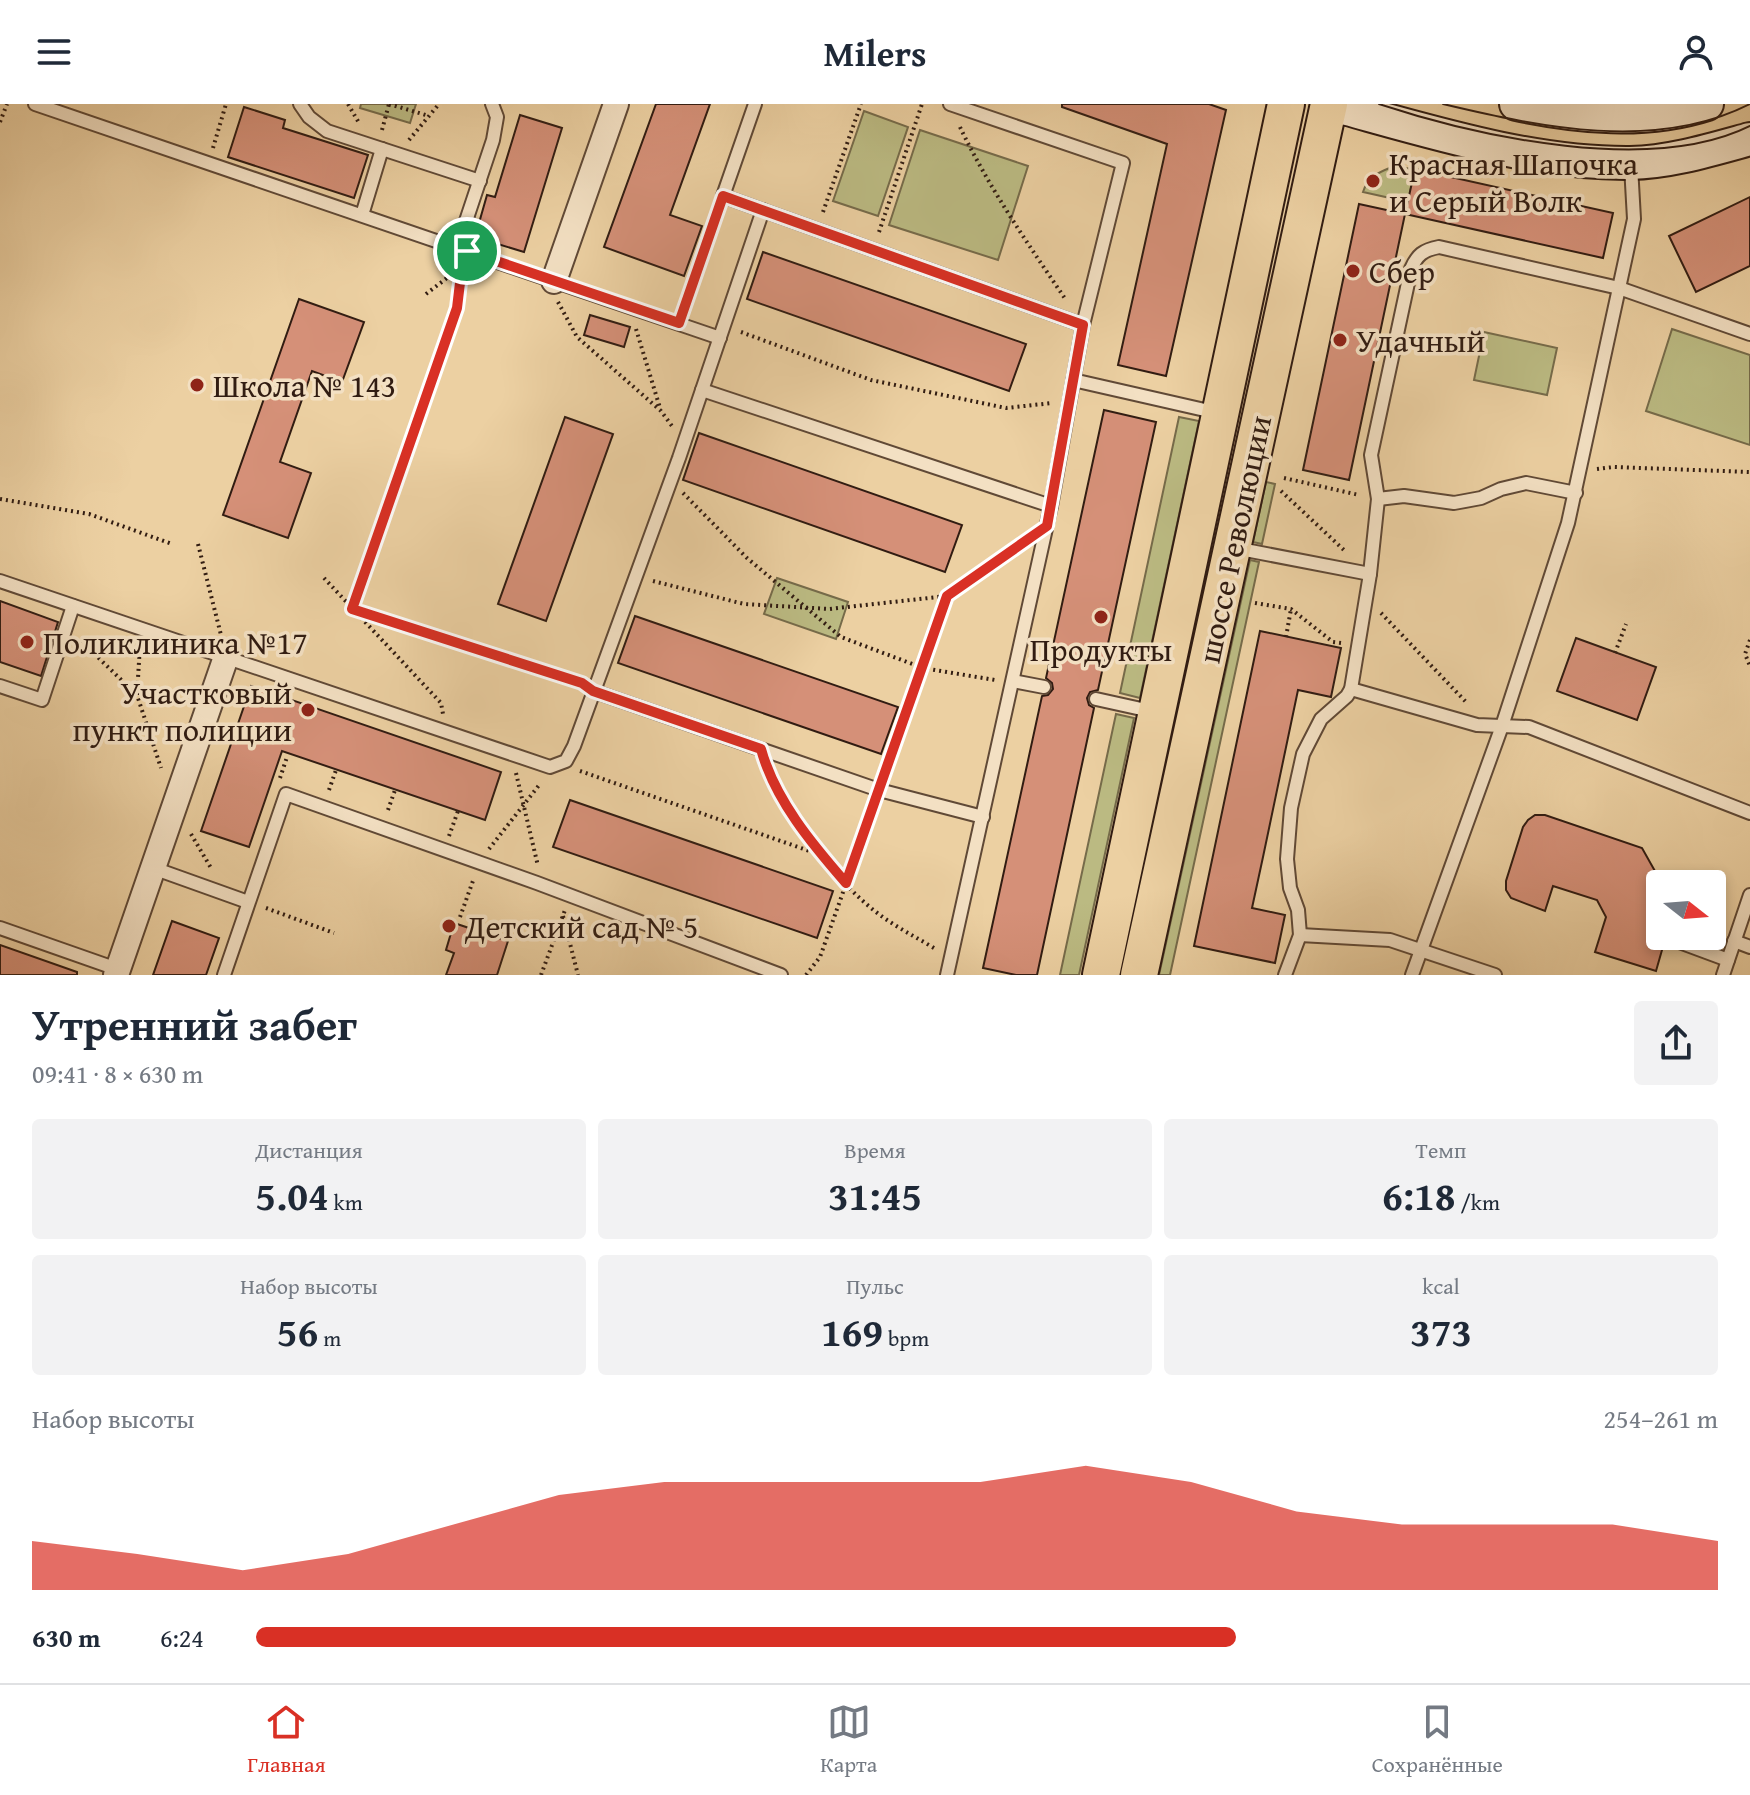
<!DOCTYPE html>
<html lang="ru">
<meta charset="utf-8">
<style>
body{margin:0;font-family:"Gentium Book Plus",serif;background:#f2f2f3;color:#1f2937;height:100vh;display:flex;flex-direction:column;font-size:30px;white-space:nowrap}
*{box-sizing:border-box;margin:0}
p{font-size:26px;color:#747a83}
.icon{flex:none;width:44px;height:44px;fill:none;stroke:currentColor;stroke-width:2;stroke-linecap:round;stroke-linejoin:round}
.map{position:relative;height:871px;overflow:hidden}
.panel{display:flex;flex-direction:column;background:#fff;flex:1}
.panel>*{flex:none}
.needle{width:52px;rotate:107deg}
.tools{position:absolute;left:1646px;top:766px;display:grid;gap:16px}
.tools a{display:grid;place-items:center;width:80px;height:80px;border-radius:8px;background:#fff;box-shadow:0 4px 12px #0003;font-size:40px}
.pin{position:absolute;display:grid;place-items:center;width:68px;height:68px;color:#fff;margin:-34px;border:4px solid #fff;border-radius:50%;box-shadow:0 2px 8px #0007}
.round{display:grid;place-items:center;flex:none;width:84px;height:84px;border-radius:8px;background:#f2f2f3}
.overview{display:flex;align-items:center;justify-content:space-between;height:136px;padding:0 32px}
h1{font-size:44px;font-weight:800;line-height:60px}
.stats{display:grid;grid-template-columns:repeat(3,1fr);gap:12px;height:136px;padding:8px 32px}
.stats div{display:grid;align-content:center;border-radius:8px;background:#f2f2f3;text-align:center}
.stats b{font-size:40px;font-weight:800}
.stats small{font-size:22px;font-weight:400}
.stats p{font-size:22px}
.chart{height:224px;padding:16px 32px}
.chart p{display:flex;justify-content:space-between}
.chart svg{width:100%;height:144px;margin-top:8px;fill:#d93025;opacity:.7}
ul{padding:0 32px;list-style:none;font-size:26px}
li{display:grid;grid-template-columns:128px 96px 1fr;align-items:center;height:60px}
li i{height:20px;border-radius:10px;background:#d93025}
header{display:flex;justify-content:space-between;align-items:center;height:104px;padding:0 32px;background:#fff;font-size:36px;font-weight:800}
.tabs{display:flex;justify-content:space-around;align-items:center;height:112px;border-top:2px solid #e0e1e3;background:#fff;font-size:22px;color:#747a83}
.tabs a{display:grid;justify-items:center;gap:4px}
.tabs .selected{color:#d93025}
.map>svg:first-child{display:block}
.green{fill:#bbba82;stroke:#766b4a;stroke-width:2}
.building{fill:#d59078;stroke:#311c12;stroke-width:2}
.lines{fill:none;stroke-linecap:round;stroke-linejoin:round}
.lane-casing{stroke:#604936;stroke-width:16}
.street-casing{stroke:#604936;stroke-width:28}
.secondary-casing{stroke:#311c12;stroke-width:36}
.primary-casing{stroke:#311c12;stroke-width:40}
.path{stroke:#311c12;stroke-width:4;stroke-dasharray:2 4;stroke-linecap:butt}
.lane{stroke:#f3e0c3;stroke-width:12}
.street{stroke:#f3e0c3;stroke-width:24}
.secondary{stroke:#f3e0c3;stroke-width:32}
.primary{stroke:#ecd0a2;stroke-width:36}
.tram{stroke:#311c12;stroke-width:2}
.route-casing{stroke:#fff;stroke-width:16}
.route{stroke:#d93025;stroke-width:10}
.poi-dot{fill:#8f2418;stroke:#f3e0c3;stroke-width:3}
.labels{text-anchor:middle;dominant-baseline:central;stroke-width:7;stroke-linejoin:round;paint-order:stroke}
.poi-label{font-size:32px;fill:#311c12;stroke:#f3e0c3;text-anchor:start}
.street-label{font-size:32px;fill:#311c12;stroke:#f3e0c3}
</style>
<header><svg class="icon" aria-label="menu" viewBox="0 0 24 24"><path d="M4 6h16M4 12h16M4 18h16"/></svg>Milers<svg class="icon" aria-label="person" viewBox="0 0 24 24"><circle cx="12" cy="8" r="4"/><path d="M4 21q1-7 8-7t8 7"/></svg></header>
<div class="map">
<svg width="1750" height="871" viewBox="0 0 1750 871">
<rect width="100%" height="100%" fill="#ecd0a2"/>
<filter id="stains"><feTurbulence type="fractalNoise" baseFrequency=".0025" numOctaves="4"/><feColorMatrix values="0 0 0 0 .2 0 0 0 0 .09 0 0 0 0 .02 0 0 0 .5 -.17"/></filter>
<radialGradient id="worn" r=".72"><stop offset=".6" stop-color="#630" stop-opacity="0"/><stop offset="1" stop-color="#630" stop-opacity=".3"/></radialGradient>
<g class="green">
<polygon points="361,0 416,0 410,19 360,4"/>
<polygon points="864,7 908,23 878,112 833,97"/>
<polygon points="920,26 1028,62 998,156 889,121"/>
<path d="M 1392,63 L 1415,65 L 1408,98 L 1363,88 C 1368,73 1377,69 1392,63 Z"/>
<polygon points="1672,225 1750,251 1750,341 1646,307"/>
<polygon points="1484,228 1557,244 1547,291 1474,276"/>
<polygon points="1179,313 1199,317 1140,594 1120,589"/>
<polygon points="1266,378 1275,380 1262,440 1253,438"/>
<polygon points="1250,456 1259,458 1170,871 1159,871"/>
<polygon points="777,474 848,498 836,535 764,510"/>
<polygon points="1116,610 1134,614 1079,871 1060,871"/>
</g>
<g class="building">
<polygon points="656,0 710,0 670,111 702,122 684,172 604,143"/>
<polygon points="1062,0 1209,0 1226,6 1166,272 1118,261 1167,40 1062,3"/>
<polygon points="244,3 285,16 283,24 368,51 354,94 228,53"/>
<polygon points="520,11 562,24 524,148 475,133 487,91 495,93"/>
<polygon points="1415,65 1613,109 1603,154 1405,110"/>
<polygon points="1750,93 1750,162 1696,188 1669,132"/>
<polygon points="1359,100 1405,110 1349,376 1303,366"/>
<polygon points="763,148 1026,240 1009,287 747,195"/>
<polygon points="299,195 364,218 342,278 312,267 280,358 311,369 288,434 223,411"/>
<polygon points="590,211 630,223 624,243 584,231"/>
<polygon points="1104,306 1156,318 1098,586 1090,588 1087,594 1089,601 1094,604 1037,871 1016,871 983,864 1042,592 1048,591 1053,585 1052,579 1046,574"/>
<polygon points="565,313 613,330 546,517 498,500"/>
<polygon points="699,329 962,421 945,468 683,376"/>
<polygon points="0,497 58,518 41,572 0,558"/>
<polygon points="635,512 898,603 881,650 618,559"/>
<polygon points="1260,527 1341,544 1331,593 1298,586 1263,753 1252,804 1285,811 1275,859 1194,842"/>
<polygon points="1576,534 1656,563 1637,616 1557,587"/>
<polygon points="251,582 501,668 485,716 282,647 249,743 201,727"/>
<polygon points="570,696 833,787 817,834 553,743"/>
<polygon points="1535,711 1545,711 1642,744 1660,776 1660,832 1666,832 1656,867 1595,848 1606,813 1597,796 1553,782 1545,807 1511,794 1506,786 1506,777 1523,723 1528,716"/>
<polygon points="172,817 219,834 206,871 153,871"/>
<polygon points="454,819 508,837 497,871 446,871 454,849 446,846"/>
<polygon points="0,841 77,868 77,871 0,871"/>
</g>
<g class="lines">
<defs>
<g id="lane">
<polyline points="35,0 720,234"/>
<polyline points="300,0 309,13 327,27 480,77"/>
<polyline points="755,0 723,92 1083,221"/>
<polyline points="362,111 382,45"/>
<polyline points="457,144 493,36 497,13 492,0"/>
<polyline points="1073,276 1218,309"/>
<polyline points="702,286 1051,402"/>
<polyline points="1378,395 1404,392 1454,399 1481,394 1501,385 1526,379 1576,389"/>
<polyline points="1235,444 1370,470"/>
<polyline points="0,477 550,663 566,657 574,642 679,354 763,106"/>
<polyline points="1013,577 1044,583"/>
<polyline points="0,582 42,596 73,502"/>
<polyline points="1351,585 1477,621 1529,623 1750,709"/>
<polyline points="593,587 879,686 983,713"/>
<polyline points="1096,595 1155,608"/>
<polyline points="153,764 248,798"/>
<polyline points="0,824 117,865"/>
<polyline points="1300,831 1390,836 1495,871"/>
<polyline points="1674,836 1728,856"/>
<polyline points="1734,837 1750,843"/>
<polyline points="224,871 286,690 537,779 781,871"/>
<polyline points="947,871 1051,402 1083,221 1123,59 950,0"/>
<path d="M 1285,871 L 1300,831 L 1298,806 L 1290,784 L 1287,755 L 1291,704 L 1303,650 L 1321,615 L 1347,592 L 1351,585 L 1370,470 L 1378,395 L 1371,351 L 1411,165 C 1417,151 1423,146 1439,143 L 1619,184 L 1750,230"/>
<polyline points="1412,871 1502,622 1568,419 1634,115 1631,62"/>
<polyline points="1723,871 1750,791"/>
</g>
<g id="street">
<polyline points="554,177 616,0"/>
<polyline points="116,871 226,553"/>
</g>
<g id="secondary">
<path d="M 1329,0 C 1425,26 1530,60 1630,59 C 1671,58 1710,46 1750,35"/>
<path d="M 1516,0 C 1578,13 1645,20 1707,0"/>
</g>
<g id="primary">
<polyline points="1101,871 1286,0"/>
<polyline points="1139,871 1329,0"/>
</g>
</defs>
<use href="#lane" class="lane-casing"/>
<use href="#street" class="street-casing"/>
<use href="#secondary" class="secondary-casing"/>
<use href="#primary" class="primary-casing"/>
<g class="path">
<polyline points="348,0 359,19"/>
<polyline points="389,0 429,12"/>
<polyline points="0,18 7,0"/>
<path d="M 960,23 C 989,84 1028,140 1066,196"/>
<polyline points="382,26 389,0"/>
<polyline points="409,36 439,0"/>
<polyline points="213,44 226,0"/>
<polyline points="823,108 861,0"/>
<polyline points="879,128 922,0"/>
<polyline points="462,164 457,204 352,505 577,578"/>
<polyline points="426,190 460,164"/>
<polyline points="558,198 577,233 661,307 672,322"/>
<polyline points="685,203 717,109"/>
<polyline points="636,225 660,304"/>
<polyline points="741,228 871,276 1006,304 1052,299"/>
<polyline points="1597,365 1614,363 1750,368"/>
<polyline points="1284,374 1359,391"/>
<polyline points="1281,387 1345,447"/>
<polyline points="683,389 747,454 841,533 923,564 995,576"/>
<polyline points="0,395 89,410 172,440"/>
<polyline points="198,440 221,531"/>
<polyline points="324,474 441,599 443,610"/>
<polyline points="653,477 744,500 829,505 947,492"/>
<polyline points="1255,499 1291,505 1333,538 1341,539"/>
<polyline points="1381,509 1466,598"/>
<polyline points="1286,533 1291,505"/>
<polyline points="1750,536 1745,550 1750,562"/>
<polyline points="81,537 137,591"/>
<polyline points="140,541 137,591 161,664"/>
<polyline points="1615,549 1626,520"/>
<path d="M 768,666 C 794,717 830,772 876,808 C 894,822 914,832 934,844"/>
<polyline points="580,667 821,751"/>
<polyline points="516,669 538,762"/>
<polyline points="885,669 947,492 1025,437"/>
<polyline points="280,674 287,653"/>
<polyline points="329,686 336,666"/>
<polyline points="388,706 395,686"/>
<polyline points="191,730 211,764"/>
<polyline points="449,732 458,707"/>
<polyline points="489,745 540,680"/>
<polyline points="266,804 334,829"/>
<polyline points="563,812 578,871"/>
<polyline points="460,813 474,774"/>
<polyline points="541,871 565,806"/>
<polyline points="806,871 820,853 873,704"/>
</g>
<use href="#lane" class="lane"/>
<use href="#street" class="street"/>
<use href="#secondary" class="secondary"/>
<use href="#primary" class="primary"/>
<g class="tram">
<path d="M 1379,0 C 1479,33 1652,71 1750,22"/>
<path d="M 1443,0 C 1540,23 1656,48 1750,0"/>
</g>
</g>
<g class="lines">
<defs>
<path id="route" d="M 723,92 L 1083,221 L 1047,422 L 947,492 L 846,779 C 812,740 775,696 761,645 L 593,587 L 582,579 L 352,505 L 457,204 L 462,162 L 467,147 L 679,219 Z"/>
</defs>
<use href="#route" class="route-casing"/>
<use href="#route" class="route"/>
</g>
<g class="poi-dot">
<circle cx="1373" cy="77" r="8"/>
<circle cx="1353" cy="167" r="8"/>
<circle cx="1340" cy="236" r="8"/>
<circle cx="197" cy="281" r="8"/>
<circle cx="1101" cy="513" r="8"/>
<circle cx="27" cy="538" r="8"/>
<circle cx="308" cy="606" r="8"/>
<circle cx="449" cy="822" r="8"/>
</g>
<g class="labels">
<g class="poi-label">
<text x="1389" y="59">Красная Шапочка<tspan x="1389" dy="37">и Серый Волк</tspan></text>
<text x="1369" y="167">Сбер</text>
<text x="1356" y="236">Удачный</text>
<text x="213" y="281">Школа № 143</text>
<text x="43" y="538">Поликлиника №17</text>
<text x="1101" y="545" text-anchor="middle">Продукты</text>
<text x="292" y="588" text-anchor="end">Участковый<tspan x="292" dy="37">пункт полиции</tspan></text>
<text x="465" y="822">Детский сад № 5</text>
</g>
<g class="street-label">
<text transform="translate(1234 435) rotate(-78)">шоссе Революции</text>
</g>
</g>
<rect width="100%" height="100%" filter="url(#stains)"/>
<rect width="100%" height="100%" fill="url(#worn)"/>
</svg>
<div class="tools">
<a><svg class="needle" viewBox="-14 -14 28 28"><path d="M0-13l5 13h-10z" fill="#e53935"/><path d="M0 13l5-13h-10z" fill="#747a83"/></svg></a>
</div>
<div class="pin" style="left:467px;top:147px;background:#1e9e55"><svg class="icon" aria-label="arrive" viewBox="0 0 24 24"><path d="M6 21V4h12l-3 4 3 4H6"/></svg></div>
</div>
<section class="panel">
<div class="overview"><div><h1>Утренний забег</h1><p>09:41 · 8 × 630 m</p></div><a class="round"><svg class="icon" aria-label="share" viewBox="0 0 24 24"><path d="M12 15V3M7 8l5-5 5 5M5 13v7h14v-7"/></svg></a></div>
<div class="stats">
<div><p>Дистанция</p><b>5.04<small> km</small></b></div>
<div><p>Время</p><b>31:45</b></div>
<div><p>Темп</p><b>6:18<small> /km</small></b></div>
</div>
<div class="stats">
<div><p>Набор высоты</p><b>56<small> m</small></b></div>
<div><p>Пульс</p><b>169<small> bpm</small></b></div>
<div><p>kcal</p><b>373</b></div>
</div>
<div class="chart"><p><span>Набор высоты</span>254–261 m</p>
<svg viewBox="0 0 160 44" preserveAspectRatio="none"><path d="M0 44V29L10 33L20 38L30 33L40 24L50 15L60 11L70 11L80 11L90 11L100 6L110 11L120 20L130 24L140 24L150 24L160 29V44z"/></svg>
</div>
<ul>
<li><b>630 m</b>6:24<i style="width:67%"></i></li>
</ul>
</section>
<nav class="tabs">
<a class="selected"><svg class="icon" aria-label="home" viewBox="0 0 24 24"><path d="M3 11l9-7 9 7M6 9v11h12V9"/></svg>Главная</a>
<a><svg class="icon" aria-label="map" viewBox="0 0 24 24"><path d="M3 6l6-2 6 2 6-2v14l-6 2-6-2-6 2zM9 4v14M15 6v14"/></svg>Карта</a>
<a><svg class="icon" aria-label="saved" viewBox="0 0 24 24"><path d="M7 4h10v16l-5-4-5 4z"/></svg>Сохранённые</a>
</nav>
